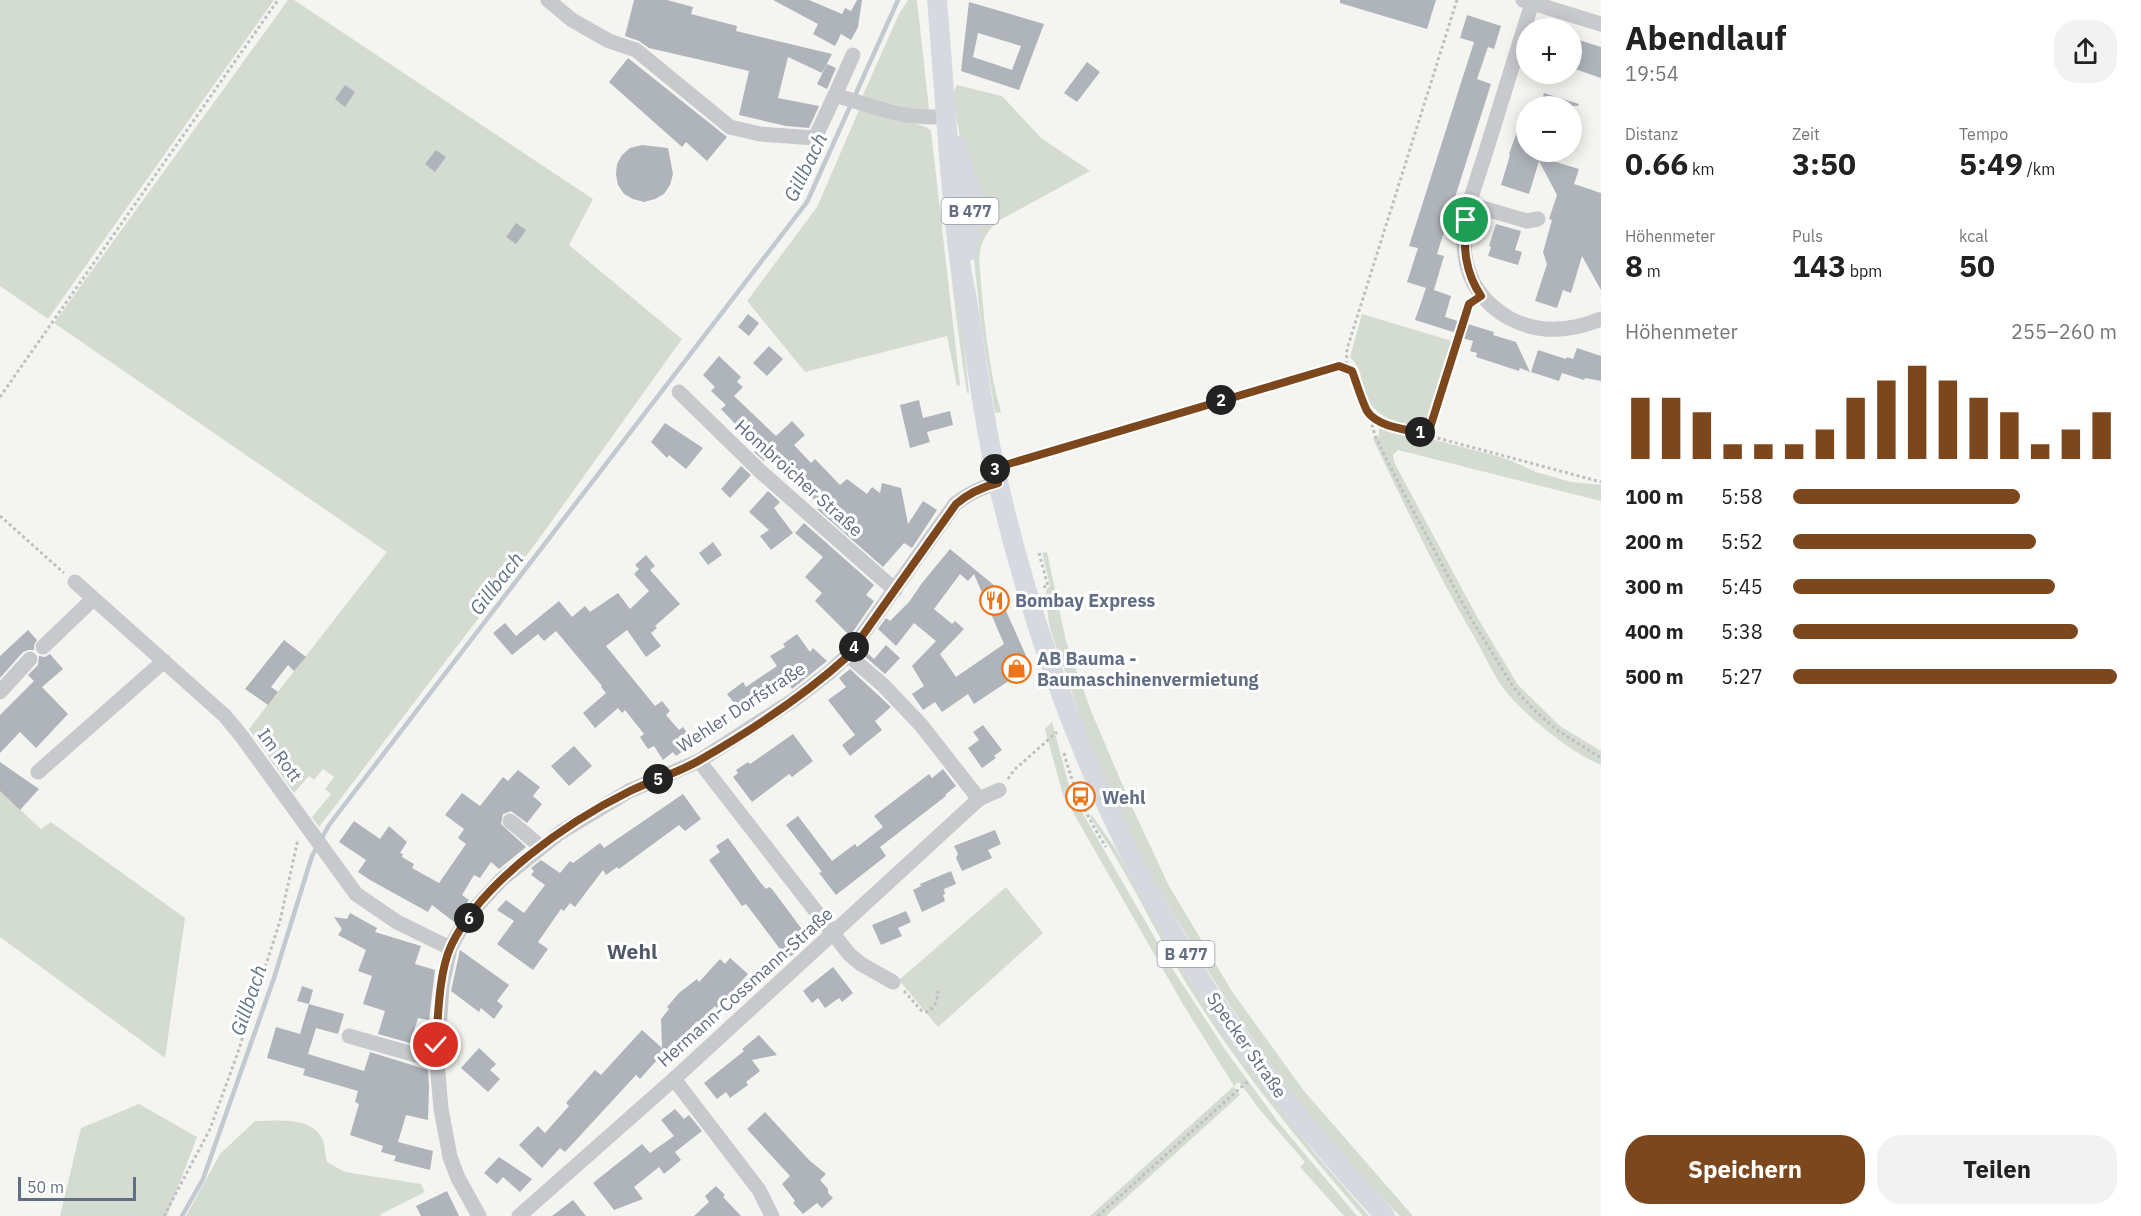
<!DOCTYPE html>
<html lang="de">
<meta charset="utf-8">
<style>
body{margin:0;font-family:"IBM Plex Sans",sans-serif;background:#f2f2f2;color:#222;height:100vh;display:flex;flex-direction:column;font-size:22px;white-space:nowrap}
*{box-sizing:border-box;margin:0}
p{font-size:20px;color:#767676}
.icon{flex:none;width:33px;height:33px;fill:none;stroke:currentColor;stroke-width:2;stroke-linecap:round;stroke-linejoin:round}
.map{position:relative;flex:1;overflow:hidden}
.sheet{display:flex;flex-direction:column;background:#fff;width:540px}
.sheet>*{flex:none}
.tools{position:absolute;left:1516px;top:18px;display:grid;gap:12px}
.tools a{display:grid;place-items:center;width:66px;height:66px;border-radius:50%;background:#fff;box-shadow:0 3px 15px #0003;font-size:30px}
.scale{position:absolute;left:18px;bottom:15px;width:118px;box-sizing:border-box;padding-left:6px;border:3px solid #626e84;border-top:0;font-size:16px;line-height:21px;white-space:nowrap;color:#626e84;-webkit-text-stroke:4px #fff;paint-order:stroke}
.pin{position:absolute;display:grid;place-items:center;width:51px;height:51px;color:#fff;margin:-26px;border:3px solid #fff;border-radius:50%;box-shadow:0 2px 6px #0007}
.km{position:absolute;width:30px;height:30px;margin:-15px;border-radius:50%;background:#222;color:#fff;font-size:16px;line-height:30px;text-align:center}
.round{display:grid;place-items:center;flex:none;width:63px;height:63px;border-radius:24px;background:#f2f2f2}
.headline{display:flex;align-items:center;justify-content:space-between;height:102px;padding:0 24px}
h1{font-size:33px;font-weight:800;line-height:45px}
.metrics{display:grid;grid-template-columns:repeat(3,1fr);gap:9px;height:102px;padding:6px 24px}
.metrics div{display:grid;align-content:center}
.metrics b{font-size:30px;font-weight:800}
.metrics small{font-size:16px;font-weight:400}
.metrics p{font-size:16px}
.chart{height:168px;padding:12px 24px}
.chart p{display:flex;justify-content:space-between}
.chart svg{width:100%;height:108px;margin-top:6px;stroke:#7d471e;stroke-width:6}
.action{display:flex;gap:12px;margin-top:auto;padding:12px 24px}
.action a{flex:1;height:69px;border-radius:24px;background:#7d471e;color:#fff;font-size:24px;font-weight:800;line-height:69px;text-align:center}
.action a+a{background:#f2f2f2;color:#222}
ul{padding:0 24px;list-style:none;font-size:20px}
li{display:grid;grid-template-columns:96px 72px 1fr;align-items:center;height:45px}
li i{height:15px;border-radius:8px;background:#7d471e}
main{display:flex;flex:1;min-height:0}
.map>svg:first-child{display:block}
.green{fill:#d4dcd1}
.lines{fill:none;stroke-linecap:round;stroke-linejoin:round}
.stream{stroke:#c2c9d1;stroke-width:4.5}
.building{fill:#afb4bb;fill-rule:evenodd}
.path{stroke:#bebfc2;stroke-width:3;stroke-dasharray:3 3;stroke-linecap:butt}
.minor{stroke:#c7c9cd;stroke-width:15}
.major{stroke:#d6d9df;stroke-width:20}
.route-casing{stroke:#fff;stroke-width:12}
.route{stroke:#7d471e;stroke-width:8}
.labels{text-anchor:middle;dominant-baseline:central;stroke-width:6;stroke-linejoin:round;paint-order:stroke}
.shield{fill:#fff;stroke:#919aa9;stroke-width:1.5}
.shield-label{font-size:16px;font-weight:bold;fill:#626e84}
.street-label{font-size:18px;fill:#626e84;stroke:#fff}
.poi-label{font-size:18px;font-weight:bold;fill:#626e84;stroke:#fff;text-anchor:start}
.water-label{font-size:20px;font-style:italic;fill:#637688;stroke:#fff}
.quarter-label{font-size:21px;font-weight:bold;fill:#505968;stroke:#fff}
</style>
<main>
<div class="map">
<svg width="1601" height="1216" viewBox="0 0 1601 1216">
<rect width="100%" height="100%" fill="#f4f5f0"/>
<g class="green">
<polygon points="0,0 274,0 48,319 0,286"/>
<polygon points="288,0 294,0 593,199 569,245 682,339 536,543 319,827 312,817 331,794 325,789 334,777 323,769 314,780 309,776 294,793 249,729 387,552 54,323"/>
<polygon points="908,0 917,0 929,109 923,111 862,97 899,14"/>
<path d="M 957,85 L 1002,96 L 1041,138 L 1090,171 L 998,221 C 988,230 982,240 980,252 C 978,262 981,274 981,285 C 985,327 989,371 1001,412 L 995,413 L 981,325 L 962,148 L 954,104 L 953,93 Z"/>
<polygon points="860,108 926,127 931,131 960,385 957,386 947,336 805,372 747,301 817,207"/>
<path d="M 942,140 L 969,393 L 967,393 C 954,309 945,225 938,141 Z"/>
<path d="M 1362,314 L 1452,341 L 1427,428 L 1424,429 C 1398,423 1373,419 1364,390 C 1359,373 1363,371 1350,357 Z"/>
<path d="M 1380,429 L 1404,432 L 1497,456 L 1512,461 L 1536,472 L 1571,482 L 1601,485 L 1601,501 L 1398,450 L 1393,455 L 1394,462 L 1476,615 L 1518,685 L 1560,726 L 1601,751 L 1601,765 C 1573,754 1527,717 1507,693 C 1494,677 1485,656 1475,638 C 1437,574 1405,506 1373,439 L 1379,436 L 1379,430 Z"/>
<path d="M 1047,552 L 1066,641 L 1091,711 L 1132,807 L 1169,886 L 1233,993 L 1304,1091 L 1413,1216 L 1400,1216 C 1322,1140 1257,1051 1200,958 C 1147,872 1098,780 1069,683 C 1063,663 1053,643 1049,623 C 1047,612 1047,601 1046,591 L 1050,585 L 1042,553 Z"/>
<polygon points="1052,722 1068,782 1078,805 1174,971 1226,1051 1279,1123 1357,1216 1344,1216 1300,1167 1305,1162 1260,1110 1240,1083 1237,1083 1234,1087 1240,1095 1106,1216 1090,1216 1234,1086 1184,1006 1063,795 1045,729"/>
<polygon points="0,791 41,829 51,822 185,918 165,1058 0,937"/>
<path d="M 1092,815 L 1115,848 L 1167,942 L 1238,1052 L 1313,1151 L 1369,1216 L 1363,1216 C 1302,1146 1243,1073 1193,994 C 1164,948 1140,898 1112,851 C 1105,839 1096,828 1090,816 Z"/>
<polygon points="1006,887 1043,933 938,1027 899,980"/>
<polygon points="139,1104 197,1137 167,1216 60,1216 81,1128"/>
<path d="M 255,1121 C 276,1121 310,1116 322,1138 C 325,1144 325,1155 327,1162 L 345,1172 L 421,1184 L 425,1192 L 381,1214 L 380,1216 L 186,1216 L 220,1154 Z"/>
</g>
<g class="lines">
<polyline class="stream" points="182,1216 203,1179 274,978 312,856 329,825 807,202 898,0"/>
</g>
<g class="building">
<polygon points="634,0 667,0 693,7 691,14 737,26 736,31 832,54 822,73 788,57 778,98 819,106 809,128 786,126 739,115 749,71 649,48 639,41 625,36"/>
<polygon points="773,0 809,0 842,14 845,8 851,11 857,0 862,0 858,27 851,40 841,34 835,46 813,34 818,24"/>
<polygon points="1340,0 1436,0 1427,29 1340,3"/>
<path d="M 969,2 L 1044,24 L 1019,90 L 961,71 ZM 978,33 L 1021,46 L 1012,70 L 973,57 Z"/>
<polygon points="1467,15 1501,26 1494,49 1488,47 1477,79 1491,84 1437,254 1444,256 1434,290 1451,296 1445,317 1494,332 1493,335 1516,342 1530,372 1520,368 1519,371 1476,357 1477,353 1470,351 1473,341 1462,338 1463,335 1415,320 1426,288 1407,282 1418,248 1409,246 1474,42 1460,38"/>
<polygon points="1579,40 1601,47 1601,78 1572,68 1572,43 1578,45"/>
<polygon points="628,58 727,137 707,161 686,142 682,147 609,82"/>
<polygon points="1087,62 1100,72 1077,102 1064,93"/>
<polygon points="827,64 836,68 827,89 817,84"/>
<polygon points="345,85 355,92 345,107 335,99"/>
<polygon points="1544,93 1579,104 1578,106 1540,106"/>
<polygon points="1524,112 1527,112 1527,152 1538,152 1536,156 1579,169 1574,184 1601,193 1601,290 1582,256 1571,293 1563,290 1557,308 1535,301 1547,264 1543,252 1552,220 1549,219 1557,195 1539,161 1529,194 1501,185 1510,155 1509,154"/>
<polygon points="642,145 668,148 673,174 670,185 664,194 655,199 644,202 633,199 624,194 618,185 616,175 617,164 622,155 630,148"/>
<polygon points="436,150 446,157 435,172 425,164"/>
<polygon points="516,223 526,230 516,244 506,237"/>
<polygon points="1496,224 1521,231 1515,250 1522,252 1518,265 1488,256 1491,247 1489,246"/>
<polygon points="748,314 759,323 749,336 738,327"/>
<polygon points="769,346 783,359 767,376 753,363"/>
<polygon points="1577,348 1601,356 1601,381 1585,378 1584,380 1562,373 1559,381 1531,372 1538,350 1566,359 1567,357 1573,359"/>
<polygon points="719,356 741,377 737,382 743,387 734,396 776,436 792,421 805,435 794,445 811,463 815,459 840,485 847,479 867,494 872,487 880,493 882,483 901,488 908,524 923,501 937,510 912,548 904,543 883,567 817,509 820,506 789,473 786,476 768,457 764,461 754,452 758,448 721,409 726,405 711,391 715,387 703,375"/>
<polygon points="919,400 923,418 950,411 953,425 927,432 930,442 910,448 900,405"/>
<polygon points="665,423 703,448 686,469 669,455 667,458 651,442"/>
<polygon points="741,466 751,475 730,498 721,489"/>
<polygon points="768,491 780,502 774,508 793,533 771,550 760,536 769,530 749,512"/>
<polygon points="804,523 874,585 866,595 874,601 850,636 815,601 822,593 805,577 823,557 795,533"/>
<polygon points="713,542 722,555 708,565 699,553"/>
<path d="M 950,549 L 995,586 L 1027,658 L 1017,662 L 1019,674 L 974,704 L 968,694 L 942,712 L 935,702 L 923,710 L 912,694 L 924,686 L 912,666 L 936,641 L 914,623 L 896,646 L 878,629 L 886,618 L 890,621 L 909,602 L 922,583 ZM 960,574 L 968,581 L 974,574 L 1004,644 L 956,677 L 940,654 L 964,629 L 955,621 L 952,624 L 934,609 Z"/>
<polygon points="646,555 655,566 650,570 680,604 655,626 657,628 651,633 661,646 646,657 627,630 606,646 655,706 662,701 670,711 666,715 679,730 683,727 692,740 684,746 686,749 676,756 673,752 663,760 654,746 648,749 640,737 644,734 625,710 622,713 618,708 595,728 583,713 606,693 601,687 602,686 556,631 544,641 538,634 512,655 493,633 505,623 516,636 559,601 572,617 585,606 590,612 618,593 630,609 649,591 634,574 639,569 635,565"/>
<polygon points="28,630 37,640 34,645 34,650 28,650 23,652 0,678 0,656"/>
<polygon points="797,634 810,652 813,648 827,661 792,689 785,678 754,697 757,701 742,713 727,694 743,682 746,687 777,666 770,656 785,647 783,644"/>
<polygon points="284,640 306,657 294,671 288,665 271,687 278,692 268,705 245,689"/>
<polygon points="886,645 900,658 885,674 861,653 864,650 874,659"/>
<polygon points="50,654 63,669 42,687 68,714 36,748 20,732 0,753 0,715 34,681 28,675 38,665 39,656 45,657"/>
<polygon points="850,669 891,707 875,721 882,730 850,756 842,745 855,735 828,700 846,687 839,678"/>
<polygon points="983,725 1002,750 994,756 996,758 982,768 968,748 979,740 973,732"/>
<polygon points="793,734 813,761 792,777 789,774 752,802 733,777 738,773 736,770 748,762 750,764"/>
<polygon points="574,746 592,766 569,786 551,766"/>
<polygon points="0,762 39,789 20,810 0,791"/>
<polygon points="943,769 956,786 945,795 946,796 880,847 886,856 836,895 819,873 822,872 786,825 798,816 832,861 855,844 857,847 883,827 874,816 929,774 932,778"/>
<polygon points="518,770 540,787 533,796 542,804 527,823 511,811 503,814 501,824 526,847 499,869 491,862 480,878 474,875 462,895 469,900 454,922 432,905 428,912 370,880 358,872 366,860 339,842 354,821 380,839 389,826 407,842 400,853 403,854 402,857 414,864 412,868 439,883 466,844 458,838 464,829 445,815 462,793 480,806 503,777 508,781"/>
<polygon points="683,794 701,819 685,831 679,825 619,869 617,867 606,875 603,870 575,907 570,903 564,911 561,909 538,942 548,949 533,970 497,944 514,921 497,910 506,900 524,913 545,885 531,875 534,871 531,868 541,860 560,873 570,861 573,863 600,843 604,848"/>
<polygon points="995,830 1001,844 988,850 992,858 962,871 956,858 958,854 954,846"/>
<polygon points="728,838 760,882 766,889 769,887 772,889 801,928 803,933 798,936 795,947 798,950 782,964 776,957 776,952 780,949 746,904 742,906 709,860 720,852 716,846"/>
<polygon points="951,871 956,884 944,889 945,894 943,895 945,901 922,912 913,890 921,886 920,884"/>
<polygon points="906,911 911,922 898,928 902,936 881,945 872,925"/>
<polygon points="350,913 377,928 375,932 421,946 415,964 435,970 429,1020 418,1018 410,1043 378,1034 385,1011 363,1004 372,976 358,971 366,950 338,935 342,929 334,917 347,919"/>
<polygon points="460,950 509,985 497,1001 503,1006 494,1019 481,1008 479,1012 451,991"/>
<polygon points="730,958 748,974 717,1008 715,1006 698,1023 697,1021 679,1041 674,1041 640,1079 636,1075 565,1152 560,1148 542,1168 519,1145 538,1126 545,1133 569,1106 566,1103 595,1070 601,1075 642,1030 662,1048 661,1019 669,1009 667,1007 679,993 697,979 699,982 720,959 725,964"/>
<polygon points="833,967 853,993 842,1002 839,998 825,1008 818,998 812,1003 803,991"/>
<polygon points="302,986 313,990 309,1004 344,1014 338,1034 316,1028 308,1054 364,1071 370,1052 428,1070 429,1087 428,1120 406,1115 398,1142 433,1151 430,1170 394,1161 396,1156 381,1152 383,1146 350,1135 359,1104 355,1102 358,1091 303,1075 305,1069 267,1058 276,1027 300,1034 309,1004 297,1001"/>
<polygon points="759,1035 777,1055 752,1060 760,1071 746,1082 748,1085 730,1098 726,1092 717,1099 704,1083 744,1051 742,1049"/>
<polygon points="479,1048 496,1064 490,1070 500,1079 488,1092 461,1068"/>
<polygon points="675,1109 684,1119 689,1115 702,1131 675,1152 681,1160 664,1174 659,1167 634,1187 643,1199 614,1210 593,1183 642,1144 650,1153 674,1136 661,1120"/>
<polygon points="765,1112 809,1160 826,1174 820,1180 828,1189 828,1193 833,1198 822,1208 817,1203 803,1214 793,1203 795,1201 782,1184 790,1176 747,1129"/>
<polygon points="499,1157 532,1179 520,1192 503,1177 497,1184 484,1173"/>
<polygon points="716,1186 725,1195 723,1197 741,1216 694,1216 709,1202 705,1196"/>
<polygon points="447,1191 459,1216 421,1216 416,1206"/>
<polygon points="573,1200 586,1216 552,1216"/>
</g>
<g class="lines">
<g class="path">
<path d="M 1457,0 L 1347,349 L 1346,368 C 1365,379 1356,409 1382,423 L 1601,482"/>
<polyline points="0,397 278,0"/>
<polyline points="1368,413 1376,438 1401,488 1470,617 1514,688 1534,710 1557,730 1601,758"/>
<polyline points="1428,434 1469,304 1471,302"/>
<polyline points="1011,464 1331,367 1346,368"/>
<polyline points="0,516 64,573"/>
<polyline points="1039,553 1048,586 1043,587"/>
<path d="M 1064,753 C 1073,788 1087,817 1106,847"/>
<polyline points="1008,779 1014,770 1057,732"/>
<path d="M 904,991 L 921,1010 L 927,1012 C 935,1008 938,999 938,990"/>
<polyline points="164,1216 210,1129 237,1055 280,921 298,839"/>
<polyline points="1098,1216 1248,1081"/>
</g>
<g class="minor">
<polyline points="548,0 572,20 609,41 636,50 730,127 760,134 815,138 835,95"/>
<polyline points="1523,0 1601,24"/>
<path d="M 1532,3 C 1517,52 1501,102 1486,151 C 1477,181 1463,213 1464,244 C 1465,277 1481,302 1509,318 C 1539,334 1570,332 1601,319"/>
<path d="M 853,55 L 835,95 C 871,106 909,121 947,116"/>
<polyline points="1469,204 1527,221 1538,219"/>
<polyline points="679,392 761,472 895,590"/>
<polyline points="75,582 225,716 243,738 356,894 397,922 450,948"/>
<polyline points="43,647 93,599"/>
<polyline points="848,655 883,685 921,725 979,799"/>
<polyline points="0,692 30,659"/>
<polyline points="699,761 849,954 861,964 893,982"/>
<polyline points="38,772 164,661"/>
<polyline points="510,821 541,847"/>
<polyline points="349,1036 437,1061"/>
<polyline points="674,1079 759,1190 772,1216"/>
<path d="M 479,1216 L 458,1178 L 450,1157 L 441,1109 L 437,1062 L 442,986 L 450,948 L 459,932 L 477,906 L 502,879 L 561,832 L 629,791 L 699,761 L 795,699 L 830,672 L 848,655 L 955,504 C 969,493 982,487 998,483"/>
<polyline points="519,1216 674,1079 979,799 999,790"/>
</g>
<g class="major">
<path d="M 937,0 C 944,80 948,160 957,239 C 960,268 967,296 971,325 C 978,373 984,421 995,469 C 1036,651 1104,827 1204,985 C 1256,1068 1318,1144 1385,1216"/>
<polyline points="955,145 972,196 968,251"/>
</g>
</g>
<g class="lines">
<defs>
<path id="route" d="M 436,1045 C 438,1017 439,971 451,946 C 481,882 567,822 630,791 C 652,780 678,773 700,760 C 752,730 804,696 848,656 L 956,504 C 969,493 982,487 998,483 L 995,468 L 1339,366 L 1352,371 C 1357,384 1361,399 1367,411 C 1378,428 1410,430 1428,434 L 1469,304 L 1481,296 C 1465,272 1463,248 1466,220"/>
</defs>
<use href="#route" class="route-casing"/>
<use href="#route" class="route"/>
</g>
<defs>
<symbol id="restaurant-ring" viewBox="-11 -11 22 22"><circle r="9.5" fill="#fff" stroke="#ed7419" stroke-width="1.5"/><path d="M-5-6h1v4h1v-4h1v4h1v-4h1v5L-1.5 .5V6h-2V.5L-5-1ZM5-6V6H3V1.5H1.5Q1.5-4 5-6Z" fill="#ed7419"/></symbol>
<symbol id="shop-ring" viewBox="-11 -11 22 22"><circle r="9.5" fill="#fff" stroke="#ed7419" stroke-width="1.5"/><path d="M-5-2.5h2.3a2.7 3.5 0 0 1 5.4 0H5L5.5 6h-11ZM-1.5-2.5h3a1.5 2.3 0 0 0-3 0Z" fill="#ed7419"/></symbol>
<symbol id="bus-ring" viewBox="-11 -11 22 22"><circle r="9.5" fill="#fff" stroke="#ed7419" stroke-width="1.5"/><path d="M-5-6H5V4H4V6H2V4H-2V6H-4V4H-5ZM-3.5-4V0h7V-4ZM-3.5 1.2v1.5H-2V1.2ZM2 1.2v1.5H3.5V1.2Z" fill="#ed7419"/></symbol>
</defs>
<g fill-rule="evenodd">
<use href="#restaurant-ring" x="978" y="584" width="33" height="33"/>
<use href="#shop-ring" x="1000" y="652" width="33" height="33"/>
<use href="#bus-ring" x="1064" y="780" width="33" height="33"/>
</g>
<g class="labels">
<g class="shield">
<rect x="941.5" y="198" width="57" height="26" rx="4.5"/>
<rect x="1157.5" y="941" width="57" height="26" rx="4.5"/>
</g>
<g class="shield-label">
<text x="970" y="211">B 477</text>
<text x="1186" y="954">B 477</text>
</g>
<g class="street-label">
<text transform="translate(799 478) rotate(42)">Hombroicher Straße</text>
<text transform="translate(741 707) rotate(-33)">Wehler Dorfstraße</text>
<text transform="translate(280 755) rotate(54)">Im Rott</text>
<text transform="translate(745 987) rotate(-42)">Hermann-Cossmann-Straße</text>
<text transform="translate(1247 1045) rotate(55)">Specker Straße</text>
</g>
<g class="poi-label">
<text x="1015" y="600">Bombay Express</text>
<text x="1037" y="658">AB Bauma -<tspan x="1037" dy="21">Baumaschinenvermietung</tspan></text>
<text x="1102" y="797">Wehl</text>
</g>
<g class="water-label">
<text transform="translate(805 167) rotate(-64)">Gillbach</text>
<text transform="translate(496 583) rotate(-52)">Gillbach</text>
<text transform="translate(248 1000) rotate(-71)">Gillbach</text>
</g>
<g class="quarter-label">
<text x="632" y="951">Wehl</text>
</g>
</g>
</svg>
<div class="tools">
<a>+</a>
<a>−</a>
</div>
<div class="scale">50 m</div>
<div class="pin" style="left:1466px;top:220px;background:#1e9e55"><svg class="icon" aria-label="arrive" viewBox="0 0 24 24"><path d="M6 21V4h12l-3 4 3 4H6"/></svg></div>
<div class="pin" style="left:436px;top:1045px;background:#d93025"><svg class="icon" aria-label="check" viewBox="0 0 24 24"><path d="M5 12l5 5 9-10"/></svg></div>
<b class="km" style="left:1420px;top:432px">1</b>
<b class="km" style="left:1221px;top:400px">2</b>
<b class="km" style="left:995px;top:469px">3</b>
<b class="km" style="left:854px;top:647px">4</b>
<b class="km" style="left:658px;top:779px">5</b>
<b class="km" style="left:469px;top:918px">6</b>
</div>
<section class="sheet">
<div class="headline"><div><h1>Abendlauf</h1><p>19:54</p></div><a class="round"><svg class="icon" aria-label="share" viewBox="0 0 24 24"><path d="M12 15V3M7 8l5-5 5 5M5 13v7h14v-7"/></svg></a></div>
<div class="metrics">
<div><p>Distanz</p><b>0.66<small> km</small></b></div>
<div><p>Zeit</p><b>3:50</b></div>
<div><p>Tempo</p><b>5:49<small> /km</small></b></div>
</div>
<div class="metrics">
<div><p>Höhenmeter</p><b>8<small> m</small></b></div>
<div><p>Puls</p><b>143<small> bpm</small></b></div>
<div><p>kcal</p><b>50</b></div>
</div>
<div class="chart"><p><span>Höhenmeter</span>255–260 m</p>
<svg viewBox="0 0 160 44" preserveAspectRatio="none"><path d="M5 44V19M15 44V19M25 44V25M35 44V38M45 44V38M55 44V38M65 44V32M75 44V19M85 44V12M95 44V6M105 44V12M115 44V19M125 44V25M135 44V38M145 44V32M155 44V25"/></svg>
</div>
<ul>
<li><b>100 m</b>5:58<i style="width:70%"></i></li>
<li><b>200 m</b>5:52<i style="width:75%"></i></li>
<li><b>300 m</b>5:45<i style="width:81%"></i></li>
<li><b>400 m</b>5:38<i style="width:88%"></i></li>
<li><b>500 m</b>5:27<i style="width:100%"></i></li>
</ul>
<div class="action"><a>Speichern</a><a>Teilen</a></div>
</section>
</main>
